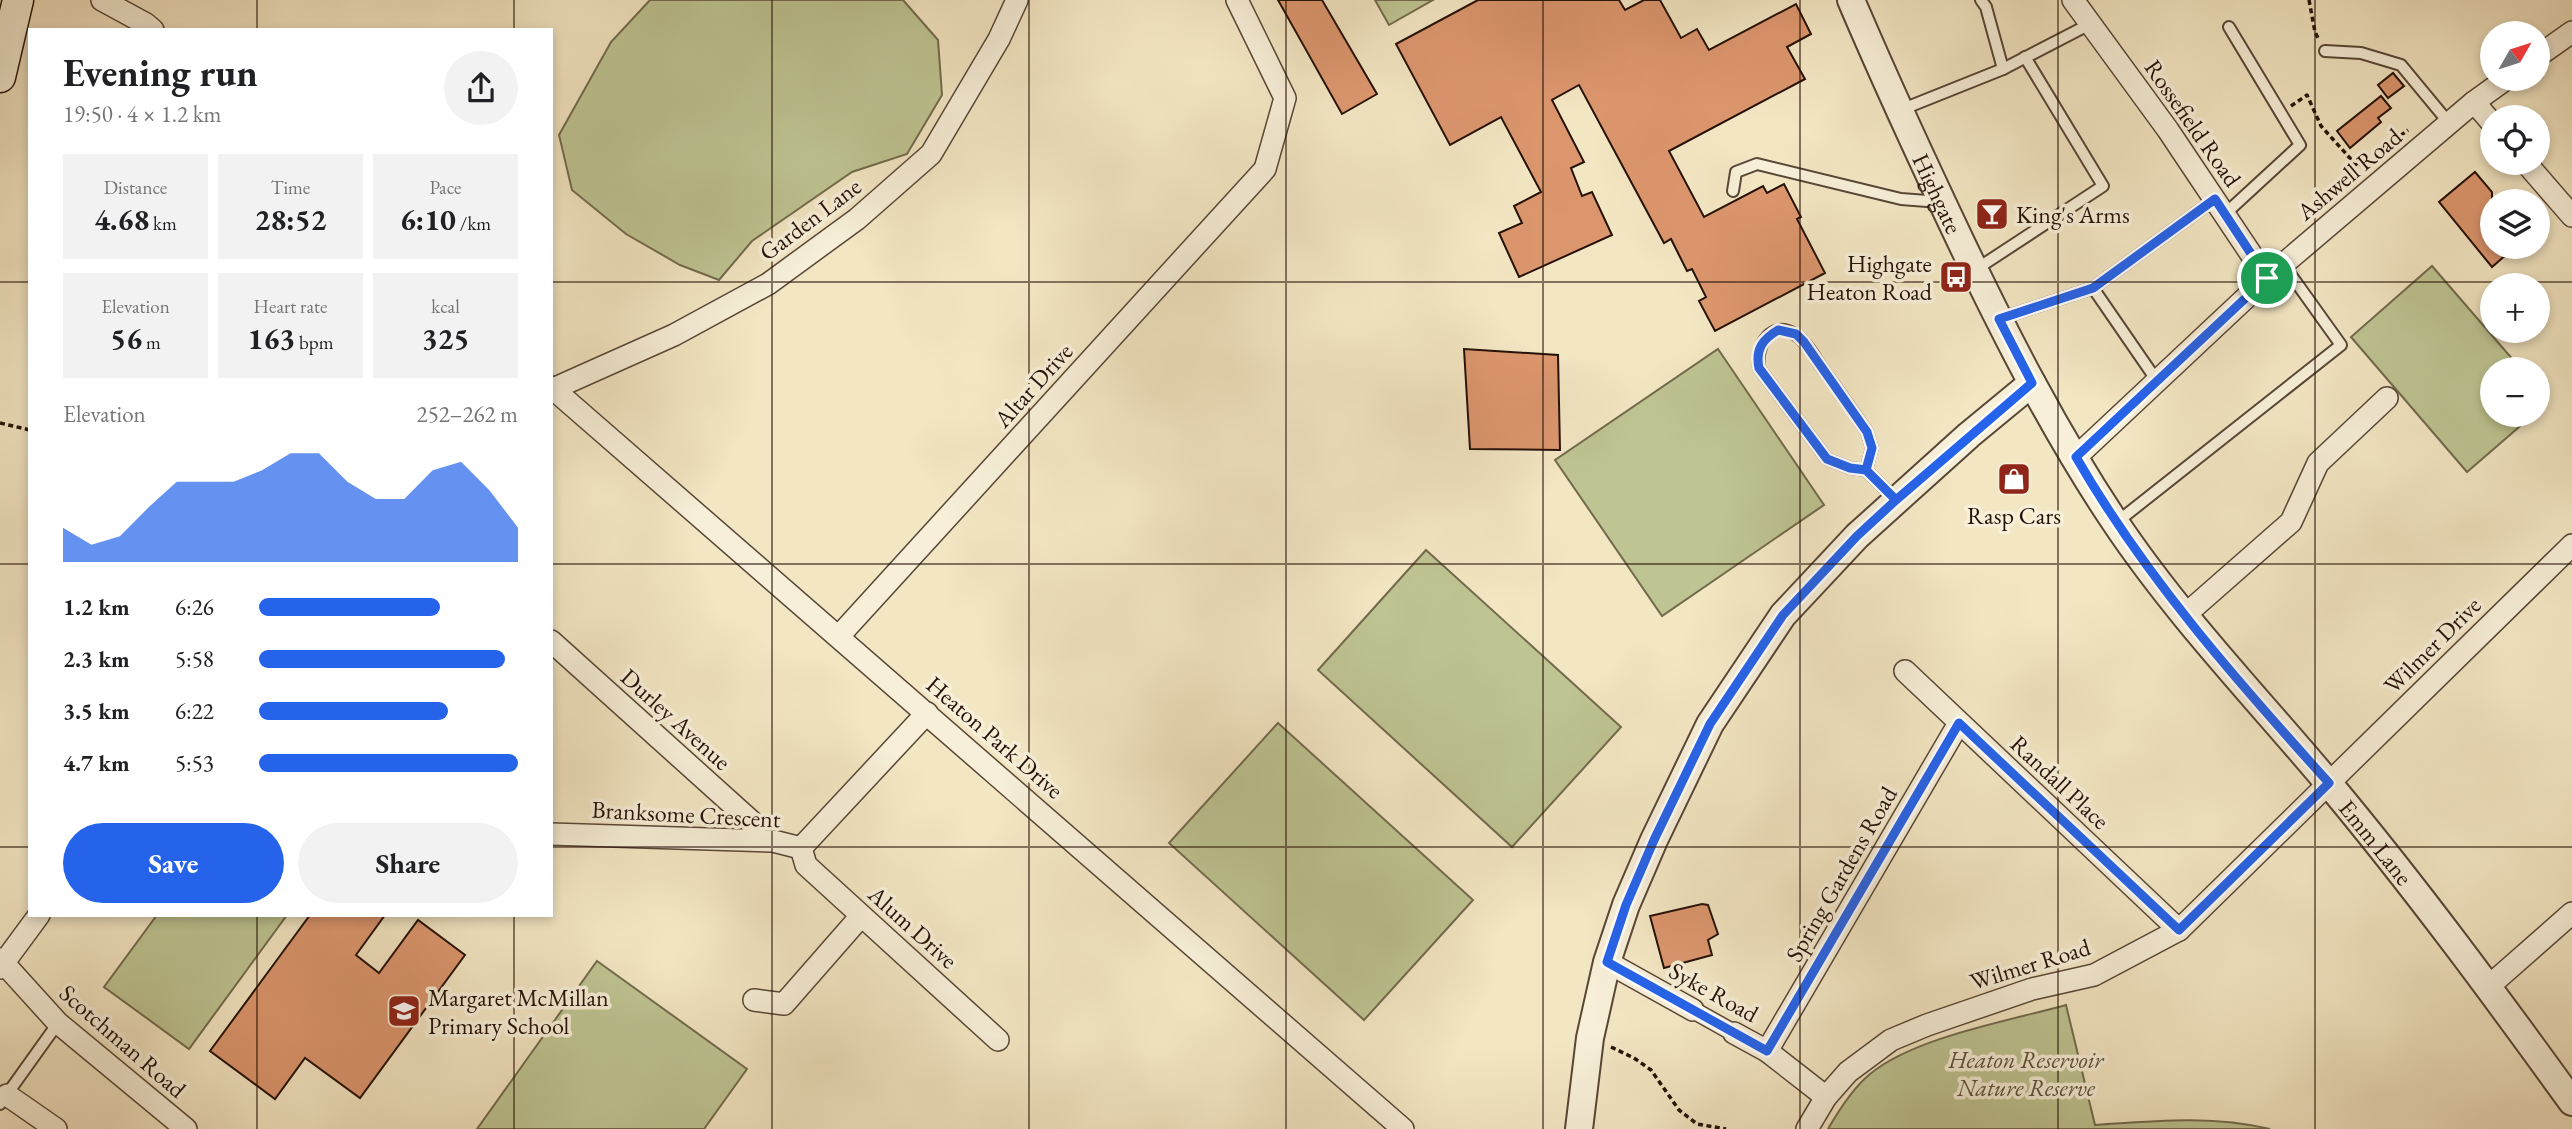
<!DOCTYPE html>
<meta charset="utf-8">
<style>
body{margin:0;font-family:"EB Garamond",serif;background:#f2f2f2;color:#202124;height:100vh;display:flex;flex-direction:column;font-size:26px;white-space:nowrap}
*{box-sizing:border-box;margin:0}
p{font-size:23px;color:#757577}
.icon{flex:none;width:38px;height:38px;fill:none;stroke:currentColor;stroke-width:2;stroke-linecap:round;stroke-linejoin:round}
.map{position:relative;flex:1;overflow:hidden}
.drawer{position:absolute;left:28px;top:28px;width:525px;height:889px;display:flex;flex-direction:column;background:#fff;border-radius:0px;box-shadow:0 4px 10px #0003}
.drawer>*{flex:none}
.needle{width:46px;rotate:51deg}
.fabs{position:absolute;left:2480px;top:21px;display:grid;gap:14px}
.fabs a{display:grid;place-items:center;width:70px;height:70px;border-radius:50%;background:#fff;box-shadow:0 4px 10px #0003;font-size:35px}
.pin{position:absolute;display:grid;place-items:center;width:60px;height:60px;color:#fff;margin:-30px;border:4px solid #fff;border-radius:50%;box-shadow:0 2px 7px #0007}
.round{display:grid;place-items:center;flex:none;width:74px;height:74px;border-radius:37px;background:#f2f2f2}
.summary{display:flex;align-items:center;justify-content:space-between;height:119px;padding:0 35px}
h1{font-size:38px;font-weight:700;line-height:52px}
.stats{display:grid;grid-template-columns:repeat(3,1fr);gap:10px;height:119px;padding:7px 35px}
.stats div{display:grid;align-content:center;border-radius:0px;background:#f2f2f2;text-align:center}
.stats b{font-size:30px;font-weight:700}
.stats small{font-size:19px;font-weight:400}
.stats p{font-size:19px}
.chart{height:196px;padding:14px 35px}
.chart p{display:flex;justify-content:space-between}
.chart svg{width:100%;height:126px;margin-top:7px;fill:#2563eb;opacity:.7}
.cta{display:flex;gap:14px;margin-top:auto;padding:14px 35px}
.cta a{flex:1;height:80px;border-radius:42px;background:#2563eb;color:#fff;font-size:28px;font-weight:700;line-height:80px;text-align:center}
.cta a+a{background:#f2f2f2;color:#202124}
ul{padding:0 35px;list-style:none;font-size:23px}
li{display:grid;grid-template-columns:112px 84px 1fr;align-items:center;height:52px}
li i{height:18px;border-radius:9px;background:#2563eb}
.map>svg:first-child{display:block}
.green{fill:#bec492;stroke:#726a4d;stroke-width:2}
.building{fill:#dc966e;stroke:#251108;stroke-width:2}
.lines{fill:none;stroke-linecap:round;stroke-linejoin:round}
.service-casing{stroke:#584637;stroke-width:14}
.pedestrian-casing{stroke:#584637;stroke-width:19}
.minor-casing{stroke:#584637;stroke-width:24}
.tertiary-casing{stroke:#584637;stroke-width:30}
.secondary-casing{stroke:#251108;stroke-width:33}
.path{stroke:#251108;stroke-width:3.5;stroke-dasharray:5 3.5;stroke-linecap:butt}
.service{stroke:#f7efd8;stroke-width:10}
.pedestrian{stroke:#f7efd8;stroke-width:16}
.minor{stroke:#f7efd8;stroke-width:21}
.tertiary{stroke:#f7efd8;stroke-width:26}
.secondary{stroke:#f7efd8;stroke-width:30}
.route-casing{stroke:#fff;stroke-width:14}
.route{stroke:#2563eb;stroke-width:9}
.grid{fill:none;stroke:#251108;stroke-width:2;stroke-opacity:0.55}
.labels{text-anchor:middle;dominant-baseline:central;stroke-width:7;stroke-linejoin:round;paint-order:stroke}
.street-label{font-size:24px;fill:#251108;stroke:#f7efd8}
.poi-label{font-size:24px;fill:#251108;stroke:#f7efd8;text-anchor:start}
.park-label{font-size:24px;font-style:italic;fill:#5b5038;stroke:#f7efd8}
</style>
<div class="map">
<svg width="2572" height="1129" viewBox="0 0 2572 1129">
<rect width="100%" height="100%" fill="#f3e6c3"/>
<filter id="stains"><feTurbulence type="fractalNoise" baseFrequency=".00286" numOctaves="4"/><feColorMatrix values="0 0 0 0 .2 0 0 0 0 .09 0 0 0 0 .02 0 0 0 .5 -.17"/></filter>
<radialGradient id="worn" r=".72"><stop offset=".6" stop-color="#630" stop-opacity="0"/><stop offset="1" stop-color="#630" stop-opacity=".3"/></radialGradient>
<g class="green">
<polygon points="650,0 903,0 938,40 942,95 907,154 852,172 752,241 719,280 680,265 626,234 572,190 559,135 611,42"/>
<polygon points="1375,0 1433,0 1389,25"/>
<polygon points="2432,266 2521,369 2492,369 2492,415 2533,415 2467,472 2351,337"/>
<polygon points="1718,349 1824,505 1662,616 1555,460"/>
<polygon points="1426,550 1621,727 1512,847 1318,670"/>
<polygon points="1278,723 1473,900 1364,1020 1169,843"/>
<polygon points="157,915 287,915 189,1049 104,987"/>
<polygon points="597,961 747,1069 704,1129 477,1129"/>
<path d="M 2066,1005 L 2095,1125 C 2154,1121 2211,1115 2270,1129 L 1828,1129 C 1839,1110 1853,1088 1870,1074 C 1915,1037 2009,1021 2066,1005 Z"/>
</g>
<g class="building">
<polygon points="1278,0 1322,0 1377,94 1342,114"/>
<polygon points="1478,0 1619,0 1625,10 1644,0 1660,0 1681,38 1697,29 1709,50 1796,4 1811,34 1787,47 1805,79 1669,151 1704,217 1763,186 1767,193 1784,184 1801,217 1797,219 1825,273 1715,331 1699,301 1706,297 1692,269 1687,271 1671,239 1664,243 1579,85 1552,100 1584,162 1571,168 1582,196 1592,192 1612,235 1519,277 1499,233 1522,223 1514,206 1541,192 1501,117 1450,145 1396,44"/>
<polygon points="2393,73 2404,86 2388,98 2378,85"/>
<polygon points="2381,96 2391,108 2378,118 2381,122 2350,148 2337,131"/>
<polygon points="2475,172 2492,192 2492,247 2515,247 2492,267 2439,202"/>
<polygon points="1464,349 1558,355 1560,450 1470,449"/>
<polygon points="1702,904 1708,905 1718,934 1708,940 1712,955 1664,968 1650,916"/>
<polygon points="310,915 385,915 356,955 379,973 418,920 465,955 360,1098 305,1058 275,1099 210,1051"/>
</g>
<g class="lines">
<defs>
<g id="service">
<polyline points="1981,0 1986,7 2003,69"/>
<polyline points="2325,51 2361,53 2401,65 2449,123"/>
<polyline points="1898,111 2003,69 2090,24"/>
<polyline points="1733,191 1736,172 1757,164 1901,199 1940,202"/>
<polyline points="2225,214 2300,145 2229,27"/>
<polyline points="1975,270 2103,186 2025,57"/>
<polyline points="2093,288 2157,381"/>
<polyline points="1999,319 2093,288 2215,199"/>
<path d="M 1866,470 L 1872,448 L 1867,432 C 1852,410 1836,387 1820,365 C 1813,354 1806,342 1796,335 C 1772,318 1755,346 1759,368 L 1827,459 L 1850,468 L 1866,470 L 1896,500"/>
<polyline points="2117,522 2341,345 2283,264"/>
<polyline points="0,1104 58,1023"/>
</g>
<polyline id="pedestrian" points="1693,1010 1734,1033"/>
<g id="minor">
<polyline points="102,0 146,24 153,30"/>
<polyline points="2073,0 2168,130 2267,278"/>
<polyline points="2538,56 2572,32"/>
<polyline points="2474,102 2492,123"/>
<polyline points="2526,163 2572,216"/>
<polyline points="551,387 1403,1129"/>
<polyline points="553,389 674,335 768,284 857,219 931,154 999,39 1017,0"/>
<polyline points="2076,457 2267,278 2474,102 2506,79"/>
<polyline points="2185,615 2291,522 2318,463 2387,398"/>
<polyline points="839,636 1265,169 1285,98 1237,0"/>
<polyline points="551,641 751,821 757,840"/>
<polyline points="1905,671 2179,930"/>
<polyline points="551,834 773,841 801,848 927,713"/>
<polyline points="801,848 806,865 998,1040"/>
<polyline points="0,959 58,1023 186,1129"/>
<polyline points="1607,962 1693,1010"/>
<polyline points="0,968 39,915"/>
<polyline points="2488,987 2572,913"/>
<polyline points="754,1000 784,1004 861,916"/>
<polyline points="1734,1033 1767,1051 1826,1097"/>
<polyline points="1767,1051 1959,723"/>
<polyline points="7,1095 56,1129"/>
<polyline points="1807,1129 1826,1097 1848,1072 1891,1040 1927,1025 2032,989 2094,975 2179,930 2572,545"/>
</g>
<g id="tertiary">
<path id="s1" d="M 1851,0 C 1886,82 1923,162 1961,242 C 2007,338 2056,434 2115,522 C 2178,616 2257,698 2330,785 C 2415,887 2494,994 2572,1102"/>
<polyline points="1579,1129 1590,1038 1607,962 1626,905 1654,840 1710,724 1783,615 1857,536 1969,435 2032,383"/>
</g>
<polyline id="secondary" points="0,77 18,0"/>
</defs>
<use href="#service" class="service-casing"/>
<use href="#pedestrian" class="pedestrian-casing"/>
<use href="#minor" class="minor-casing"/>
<use href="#tertiary" class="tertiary-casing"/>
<use href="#secondary" class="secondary-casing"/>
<g class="path">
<polyline points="2309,0 2315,32 2319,40"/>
<polyline points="2291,106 2307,95 2321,126 2358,167 2408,130"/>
<polyline points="0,423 30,430"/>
<polyline points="1611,1047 1634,1058 1651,1070 1679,1110 1697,1124 1726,1129"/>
</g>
<use href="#service" class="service"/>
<use href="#pedestrian" class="pedestrian"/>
<use href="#minor" class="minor"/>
<use href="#tertiary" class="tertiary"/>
<use href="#secondary" class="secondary"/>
</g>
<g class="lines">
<defs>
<path id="route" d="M 2267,278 L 2215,199 L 2093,288 L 1999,319 L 2032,383 L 1896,500 L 1866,470 L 1872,448 L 1867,432 L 1804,342 L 1796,334 L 1778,330 C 1763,339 1755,349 1759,368 L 1827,459 L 1850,468 L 1866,470 L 1896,500 L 1857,536 L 1783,615 L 1710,724 L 1654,840 L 1626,905 L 1607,962 L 1767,1051 L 1959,723 L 2179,930 L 2329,783 C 2237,681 2145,577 2076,457 L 2267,278"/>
</defs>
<use href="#route" class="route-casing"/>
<use href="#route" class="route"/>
</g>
<path class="grid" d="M 257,0 L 257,30M 514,0 L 514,30M 772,0 L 772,1129M 1029,0 L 1029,1129M 1286,0 L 1286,1129M 1543,0 L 1543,1129M 1800,0 L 1800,1129M 2058,0 L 2058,1129M 2315,0 L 2315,1129M 0,282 L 30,282M 551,282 L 2572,282M 0,564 L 30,564M 551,564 L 2572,564M 0,847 L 30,847M 551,847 L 2572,847M 257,915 L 257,1129M 514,915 L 514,1129"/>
<defs>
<symbol id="bar-square" viewBox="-11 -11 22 22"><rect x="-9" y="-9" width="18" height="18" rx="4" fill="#8f2418" stroke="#f7efd8"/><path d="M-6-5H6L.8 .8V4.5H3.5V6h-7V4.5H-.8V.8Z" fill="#fff"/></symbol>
<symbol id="bus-square" viewBox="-11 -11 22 22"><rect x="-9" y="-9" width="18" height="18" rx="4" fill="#8f2418" stroke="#f7efd8"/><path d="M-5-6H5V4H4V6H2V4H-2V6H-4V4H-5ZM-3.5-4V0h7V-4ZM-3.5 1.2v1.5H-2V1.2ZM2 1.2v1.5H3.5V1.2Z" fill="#fff"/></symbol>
<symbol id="shop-square" viewBox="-11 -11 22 22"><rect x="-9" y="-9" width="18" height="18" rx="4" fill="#8f2418" stroke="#f7efd8"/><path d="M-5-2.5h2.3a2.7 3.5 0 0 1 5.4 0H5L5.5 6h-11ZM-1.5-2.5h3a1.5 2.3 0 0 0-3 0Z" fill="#fff"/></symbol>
<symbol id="school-square" viewBox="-11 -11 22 22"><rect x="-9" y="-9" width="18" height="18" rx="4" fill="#8f2418" stroke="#f7efd8"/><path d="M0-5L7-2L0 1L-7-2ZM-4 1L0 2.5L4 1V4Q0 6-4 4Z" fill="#fff"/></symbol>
</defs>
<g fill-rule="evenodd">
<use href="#bar-square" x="1973" y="195" width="38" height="38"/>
<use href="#bus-square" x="1937" y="258" width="38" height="38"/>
<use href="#shop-square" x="1995" y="460" width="38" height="38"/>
<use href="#school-square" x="385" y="992" width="38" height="38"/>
</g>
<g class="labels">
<g class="street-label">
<text transform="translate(2193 123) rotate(55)">Rossefield Road</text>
<text transform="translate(2349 174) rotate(-40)">Ashwell Road</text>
<text stroke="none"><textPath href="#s1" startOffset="212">Highgate</textPath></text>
<text transform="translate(810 219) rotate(-37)">Garden Lane</text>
<text transform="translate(1033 385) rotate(-48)">Altar Drive</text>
<text transform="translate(2432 645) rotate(-45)">Wilmer Drive</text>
<text transform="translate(676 719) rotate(42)">Durley Avenue</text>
<text transform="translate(995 737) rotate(41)">Heaton Park Drive</text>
<text transform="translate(2060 782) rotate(43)">Randall Place</text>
<text transform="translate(686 814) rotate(3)">Branksome Crescent</text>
<text stroke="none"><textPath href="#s1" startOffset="999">Emm Lane</textPath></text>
<text transform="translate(1841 874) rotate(-60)">Spring Gardens Road</text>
<text transform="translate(913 927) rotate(42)">Alum Drive</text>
<text transform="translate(2030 964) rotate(-17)">Wilmer Road</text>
<text transform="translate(1714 992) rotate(29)">Syke Road</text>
<text transform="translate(123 1041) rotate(41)">Scotchman Road</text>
</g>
<g class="poi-label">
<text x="2016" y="214">King's Arms</text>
<text x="1932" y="263" text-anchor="end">Highgate<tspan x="1932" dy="28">Heaton Road</tspan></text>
<text x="2014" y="515" text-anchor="middle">Rasp Cars</text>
<text x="428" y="997">Margaret McMillan<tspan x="428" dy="28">Primary School</tspan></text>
</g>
<g class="park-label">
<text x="2026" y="1059">Heaton Reservoir<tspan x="2026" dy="28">Nature Reserve</tspan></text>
</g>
</g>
<rect width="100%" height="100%" filter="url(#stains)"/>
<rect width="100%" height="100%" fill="url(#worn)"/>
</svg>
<div class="fabs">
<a><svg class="needle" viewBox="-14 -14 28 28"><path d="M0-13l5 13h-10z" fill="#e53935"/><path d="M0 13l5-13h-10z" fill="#757577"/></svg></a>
<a><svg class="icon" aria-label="locate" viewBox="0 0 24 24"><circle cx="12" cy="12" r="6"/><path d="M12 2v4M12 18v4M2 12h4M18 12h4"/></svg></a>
<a><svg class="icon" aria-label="layers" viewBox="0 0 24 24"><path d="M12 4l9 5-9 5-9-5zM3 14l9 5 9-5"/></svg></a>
<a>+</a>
<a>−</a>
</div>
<div class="pin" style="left:2267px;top:278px;background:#1e9e55"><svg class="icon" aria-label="arrive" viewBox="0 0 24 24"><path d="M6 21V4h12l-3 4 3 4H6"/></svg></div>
<section class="drawer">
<div class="summary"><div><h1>Evening run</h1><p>19:50 · 4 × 1.2 km</p></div><a class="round"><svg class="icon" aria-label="share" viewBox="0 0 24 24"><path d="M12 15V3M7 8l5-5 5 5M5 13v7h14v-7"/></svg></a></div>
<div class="stats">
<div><p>Distance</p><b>4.68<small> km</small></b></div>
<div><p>Time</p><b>28:52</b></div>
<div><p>Pace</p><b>6:10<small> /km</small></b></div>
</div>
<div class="stats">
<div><p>Elevation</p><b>56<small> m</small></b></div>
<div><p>Heart rate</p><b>163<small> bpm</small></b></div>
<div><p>kcal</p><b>325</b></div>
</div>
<div class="chart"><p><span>Elevation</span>252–262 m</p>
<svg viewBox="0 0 160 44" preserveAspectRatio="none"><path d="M0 44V32L10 38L20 35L30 25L40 16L50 16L60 16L70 12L80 6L90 6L100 16L110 22L120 22L130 12L140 9L150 19L160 32V44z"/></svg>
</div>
<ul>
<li><b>1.2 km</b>6:26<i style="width:70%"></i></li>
<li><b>2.3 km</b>5:58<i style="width:95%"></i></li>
<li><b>3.5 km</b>6:22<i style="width:73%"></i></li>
<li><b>4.7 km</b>5:53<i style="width:100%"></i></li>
</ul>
<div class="cta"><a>Save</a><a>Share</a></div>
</section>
</div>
